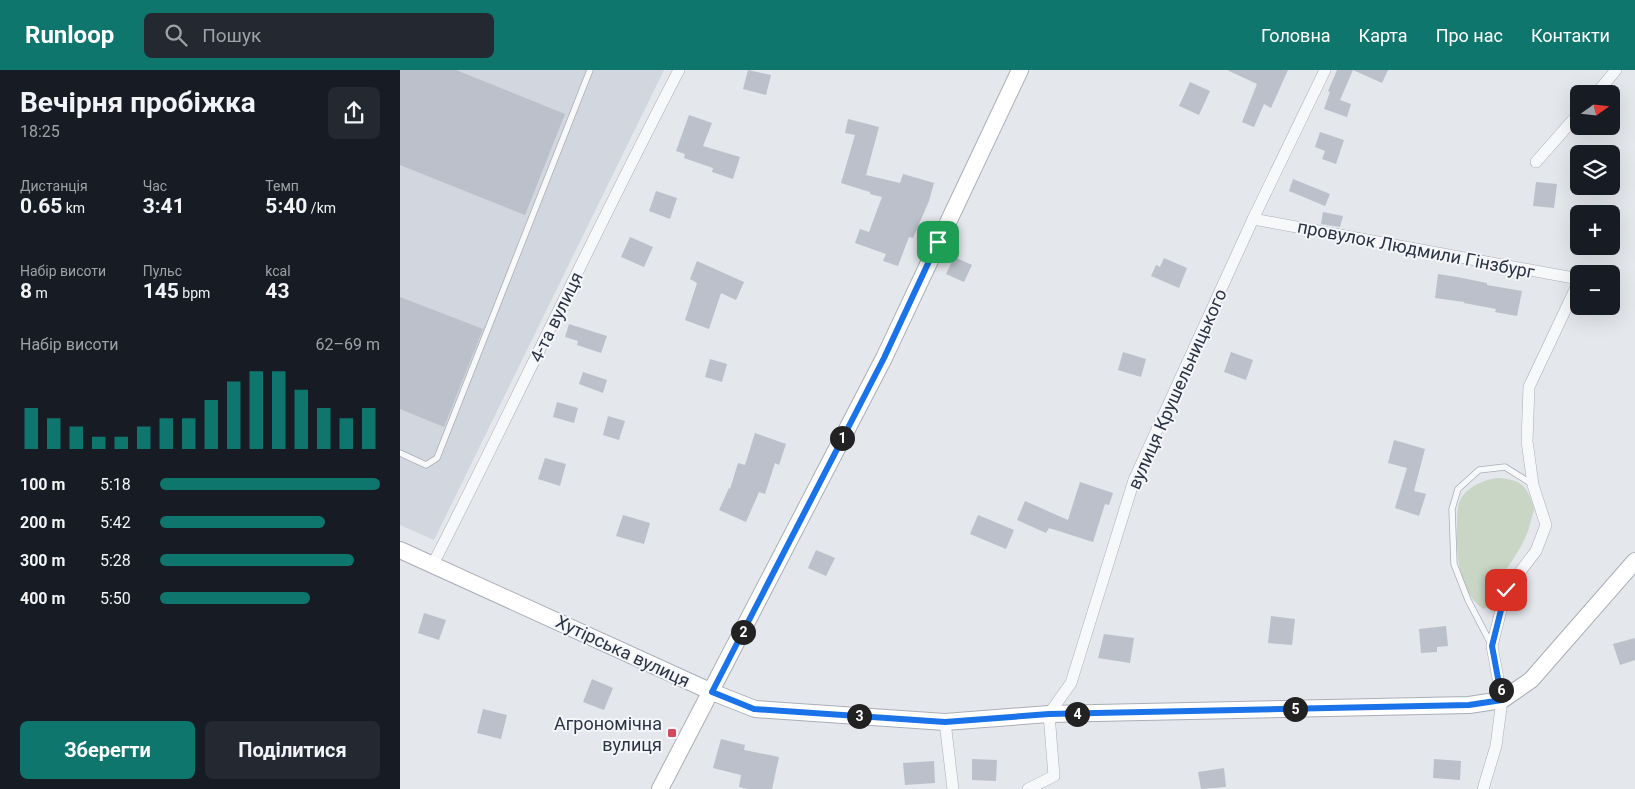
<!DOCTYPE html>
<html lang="uk">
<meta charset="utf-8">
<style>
body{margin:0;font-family:Roboto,sans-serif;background:#242831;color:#f1f3f6;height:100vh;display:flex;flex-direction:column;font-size:19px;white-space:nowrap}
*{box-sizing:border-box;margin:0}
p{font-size:16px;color:#9ea1a6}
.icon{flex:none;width:28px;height:28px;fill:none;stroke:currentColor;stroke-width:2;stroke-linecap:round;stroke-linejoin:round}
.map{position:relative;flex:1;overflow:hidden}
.details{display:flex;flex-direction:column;background:#171b24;width:400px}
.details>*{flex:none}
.needle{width:32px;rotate:75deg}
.tools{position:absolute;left:1170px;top:15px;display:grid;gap:10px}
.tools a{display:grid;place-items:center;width:50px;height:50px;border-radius:8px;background:#171b24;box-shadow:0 5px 20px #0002;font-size:25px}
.pin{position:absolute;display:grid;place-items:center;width:42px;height:42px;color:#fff;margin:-21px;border-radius:10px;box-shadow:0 2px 8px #0006}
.km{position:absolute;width:25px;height:25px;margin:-12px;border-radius:50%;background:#222;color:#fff;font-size:14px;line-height:25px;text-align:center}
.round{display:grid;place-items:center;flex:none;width:52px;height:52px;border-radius:8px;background:#242831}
.summary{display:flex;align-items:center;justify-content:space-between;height:85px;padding:0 20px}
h1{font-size:28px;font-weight:700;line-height:38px}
.stats{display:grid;grid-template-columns:repeat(3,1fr);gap:8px;height:85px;padding:5px 20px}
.stats div{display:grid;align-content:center}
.stats b{font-size:21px;font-weight:700}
.stats small{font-size:14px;font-weight:400}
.stats p{font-size:14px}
.chart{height:140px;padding:10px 20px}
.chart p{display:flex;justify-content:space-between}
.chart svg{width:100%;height:90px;margin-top:5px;stroke:#0f766e;stroke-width:6}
.button{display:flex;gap:10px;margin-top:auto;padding:10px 20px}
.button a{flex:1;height:58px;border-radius:8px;background:#0f766e;color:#fff;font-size:20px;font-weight:700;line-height:58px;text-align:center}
.button a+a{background:#242831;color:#f1f3f6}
ul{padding:0 20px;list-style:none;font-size:16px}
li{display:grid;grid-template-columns:80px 60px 1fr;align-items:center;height:38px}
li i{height:12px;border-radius:6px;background:#0f766e}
header{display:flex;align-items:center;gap:30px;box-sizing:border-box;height:70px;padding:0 25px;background:#0f766e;color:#fff}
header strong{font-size:24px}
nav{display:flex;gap:28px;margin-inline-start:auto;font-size:18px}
.search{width:350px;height:45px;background:#242831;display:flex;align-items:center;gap:12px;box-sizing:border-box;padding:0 18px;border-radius:8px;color:#9ea1a6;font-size:19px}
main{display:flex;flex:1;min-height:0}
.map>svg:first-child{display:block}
.built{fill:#d2d6de}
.green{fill:#c9d6c5}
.building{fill:#bbc0ca}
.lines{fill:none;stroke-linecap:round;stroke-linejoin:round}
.lane-casing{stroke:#a9aeb7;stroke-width:7}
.street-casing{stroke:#a9aeb7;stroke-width:12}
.secondary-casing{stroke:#a9aeb7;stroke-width:18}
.lane{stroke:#f7f8fa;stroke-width:5.5}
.street{stroke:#f7f8fa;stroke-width:11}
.secondary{stroke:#fff;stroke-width:16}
.route-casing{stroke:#fff;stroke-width:10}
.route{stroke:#1a73e8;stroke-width:6}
.poi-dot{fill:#d1495b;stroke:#f4f6f9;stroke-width:2}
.labels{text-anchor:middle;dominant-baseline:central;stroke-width:4;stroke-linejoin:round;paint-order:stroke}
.street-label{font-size:18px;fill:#2b3445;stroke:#f4f6f9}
.poi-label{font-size:18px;fill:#2b3445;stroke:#f4f6f9;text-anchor:end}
</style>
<header>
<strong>Runloop</strong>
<div class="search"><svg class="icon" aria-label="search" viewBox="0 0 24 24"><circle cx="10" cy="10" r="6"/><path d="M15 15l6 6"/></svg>Пошук</div>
<nav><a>Головна</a><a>Карта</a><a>Про нас</a><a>Контакти</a></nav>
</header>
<main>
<section class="details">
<div class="summary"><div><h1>Вечірня пробіжка</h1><p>18:25</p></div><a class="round"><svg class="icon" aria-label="share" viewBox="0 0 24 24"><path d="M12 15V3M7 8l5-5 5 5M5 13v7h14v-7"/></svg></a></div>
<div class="stats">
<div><p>Дистанція</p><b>0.65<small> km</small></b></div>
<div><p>Час</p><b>3:41</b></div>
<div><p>Темп</p><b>5:40<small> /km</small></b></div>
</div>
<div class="stats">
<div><p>Набір висоти</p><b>8<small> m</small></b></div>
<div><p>Пульс</p><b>145<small> bpm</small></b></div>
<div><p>kcal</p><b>43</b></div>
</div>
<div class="chart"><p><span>Набір висоти</span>62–69 m</p>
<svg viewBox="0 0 160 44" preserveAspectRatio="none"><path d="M5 44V24M15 44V29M25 44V33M35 44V38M45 44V38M55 44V33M65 44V29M75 44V29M85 44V20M95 44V11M105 44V6M115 44V6M125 44V15M135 44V24M145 44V29M155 44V24"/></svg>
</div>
<ul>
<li><b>100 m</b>5:18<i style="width:100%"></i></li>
<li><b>200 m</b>5:42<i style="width:75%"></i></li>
<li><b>300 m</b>5:28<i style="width:88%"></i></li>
<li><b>400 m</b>5:50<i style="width:68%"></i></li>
</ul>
<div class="button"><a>Зберегти</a><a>Поділитися</a></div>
</section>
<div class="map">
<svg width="1235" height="719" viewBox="0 0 1235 719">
<rect width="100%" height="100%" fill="#e4e7ec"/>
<polygon class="built" points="0,0 264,0 34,470 0,455"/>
<path class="green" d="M 1099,408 C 1115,410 1123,411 1130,427 C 1131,430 1133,435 1134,438 C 1134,442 1132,446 1131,450 C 1125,482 1096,505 1088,537 L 1083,539 C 1058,521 1056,481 1057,453 C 1057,443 1057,432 1064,424 C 1073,414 1087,409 1099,408 Z"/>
<g class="building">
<polygon points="0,0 56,0 165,44 125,145 0,95"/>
<polygon points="348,0 371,5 366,25 343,19"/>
<polygon points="827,0 888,0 871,38 864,34 854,57 842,52 857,14"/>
<polygon points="937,0 953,0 940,30 951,34 947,47 924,39 930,22 928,21"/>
<polygon points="953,0 988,0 982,13"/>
<polygon points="790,12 810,21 799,45 779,36"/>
<polygon points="289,45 312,53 303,76 340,87 333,109 312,102 313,98 284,88 285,84 276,81"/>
<polygon points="448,49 479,57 466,105 500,113 503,104 534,113 529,131 513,168 509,167 498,196 483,191 486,184 455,173 460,159 469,162 482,127 470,124 470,122 441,113 455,65 445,63"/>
<polygon points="920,62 944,70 936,94 922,89 925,81 915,77"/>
<polygon points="893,109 930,124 925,136 889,121"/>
<polygon points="1136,112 1157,114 1154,138 1133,136"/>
<polygon points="256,121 277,128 270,149 249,141"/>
<polygon points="923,142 943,146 940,157 921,154"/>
<polygon points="230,167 253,177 244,197 221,187"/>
<polygon points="554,187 572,195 564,212 546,204"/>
<polygon points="764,188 787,198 779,218 751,206 756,195 760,197"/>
<polygon points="297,191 344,212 336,230 321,223 309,259 285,250 297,213 290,209"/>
<polygon points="1038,204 1057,207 1087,213 1087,215 1122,221 1117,246 1095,242 1096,239 1064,233 1064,232 1035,228"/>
<polygon points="0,227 83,259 44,357 0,339"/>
<polygon points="169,254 207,266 201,283 177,275 178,271 165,267"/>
<polygon points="723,282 746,289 741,307 718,300"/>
<polygon points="831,282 853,290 846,310 824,302"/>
<polygon points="310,289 327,294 322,312 305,307"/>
<polygon points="183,302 207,310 203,323 179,314"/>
<polygon points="157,332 178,338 174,353 153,347"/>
<polygon points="208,346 225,351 219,370 203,365"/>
<polygon points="355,363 386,374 379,395 375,393 365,424 359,422 346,452 319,440 329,418 330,419 338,393 345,395"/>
<polygon points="994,370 1025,379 1014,421 1026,424 1019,446 995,438 1007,398 988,393"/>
<polygon points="145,388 166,394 160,416 138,409"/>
<polygon points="680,412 713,423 709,435 705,434 693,472 649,458 646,463 617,450 625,431 668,450"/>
<polygon points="223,445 250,453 244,474 216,466"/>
<polygon points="578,445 614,460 606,479 570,464"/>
<polygon points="416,480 435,488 426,506 408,498"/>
<polygon points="24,543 46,550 39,570 18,563"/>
<polygon points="871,546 895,549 892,575 868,573"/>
<polygon points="1046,556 1048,576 1037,577 1037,582 1021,583 1019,559"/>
<polygon points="704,564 734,568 730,593 698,588"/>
<polygon points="1235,568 1235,590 1220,595 1213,574"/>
<polygon points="192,609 213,618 204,640 183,632"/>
<polygon points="83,639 107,645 101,669 77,663"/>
<polygon points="321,669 345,675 344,680 379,687 372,719 348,719 339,717 341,705 313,698"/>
<polygon points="572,689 597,690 596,711 572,710"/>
<polygon points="1034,689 1061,691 1060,710 1033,708"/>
<polygon points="534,691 535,713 505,715 503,693"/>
<polygon points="824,698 826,717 801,719 798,702"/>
</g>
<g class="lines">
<defs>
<g id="lane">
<polyline points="0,383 26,395 37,388 190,0"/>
<polyline points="1091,574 1068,530 1054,494 1052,439 1058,419 1079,400 1105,397 1132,414"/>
</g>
<g id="street">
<polyline points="1196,24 1216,0"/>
<polyline points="1136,92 1179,43"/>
<polyline points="853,149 1179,209"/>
<path d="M 33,494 C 117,330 194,163 279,0"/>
<polyline points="545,652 553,719"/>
<polyline points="628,719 654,706 649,644 671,613 734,410 853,149 925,0"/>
<polyline points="1083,719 1096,676 1102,630 1092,576 1106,520 1136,481 1146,455 1133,415 1127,371 1129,317 1179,211"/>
</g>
<g id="secondary">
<polyline points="0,480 312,622 355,639 545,652 649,644 1069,635 1102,630 1131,610 1235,491"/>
<polyline points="260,719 484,288 620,0"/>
</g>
</defs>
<use href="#lane" class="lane-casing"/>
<use href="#street" class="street-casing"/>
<use href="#secondary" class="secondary-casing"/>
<use href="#lane" class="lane"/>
<use href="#street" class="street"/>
<use href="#secondary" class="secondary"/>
</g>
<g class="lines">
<defs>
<polyline id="route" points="538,172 484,288 312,622 354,639 545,652 649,644 1069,635 1102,630 1092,576 1106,520"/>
</defs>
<use href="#route" class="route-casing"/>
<use href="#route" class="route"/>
</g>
<rect class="poi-dot" x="267" y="658" width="10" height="10" rx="2.5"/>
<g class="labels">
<g class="street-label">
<text transform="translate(1016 179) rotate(11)">провулок Людмили Гінзбург</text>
<text transform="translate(156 247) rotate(-64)">4-та вулиця</text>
<text transform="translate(777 319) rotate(-66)">вулиця Крушельницького</text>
<text transform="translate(223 581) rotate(25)">Хутірська вулиця</text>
</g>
<g class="poi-label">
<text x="262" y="653">Агрономічна<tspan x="262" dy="21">вулиця</tspan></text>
</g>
</g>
</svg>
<div class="tools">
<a><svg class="needle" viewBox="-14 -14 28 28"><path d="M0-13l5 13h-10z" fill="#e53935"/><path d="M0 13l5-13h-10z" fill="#9ea1a6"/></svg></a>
<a><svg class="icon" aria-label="layers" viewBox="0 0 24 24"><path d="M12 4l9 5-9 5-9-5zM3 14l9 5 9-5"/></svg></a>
<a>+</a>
<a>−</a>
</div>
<div class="pin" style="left:538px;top:172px;background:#1e9e55"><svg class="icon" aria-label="arrive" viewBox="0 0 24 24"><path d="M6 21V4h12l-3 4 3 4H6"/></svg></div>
<div class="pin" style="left:1106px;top:520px;background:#d93025"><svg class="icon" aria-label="check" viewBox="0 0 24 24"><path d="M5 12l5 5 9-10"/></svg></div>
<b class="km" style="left:442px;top:368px">1</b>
<b class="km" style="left:343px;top:562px">2</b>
<b class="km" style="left:459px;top:646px">3</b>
<b class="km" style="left:677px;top:644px">4</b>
<b class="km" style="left:895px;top:639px">5</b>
<b class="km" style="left:1101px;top:620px">6</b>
</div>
</main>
